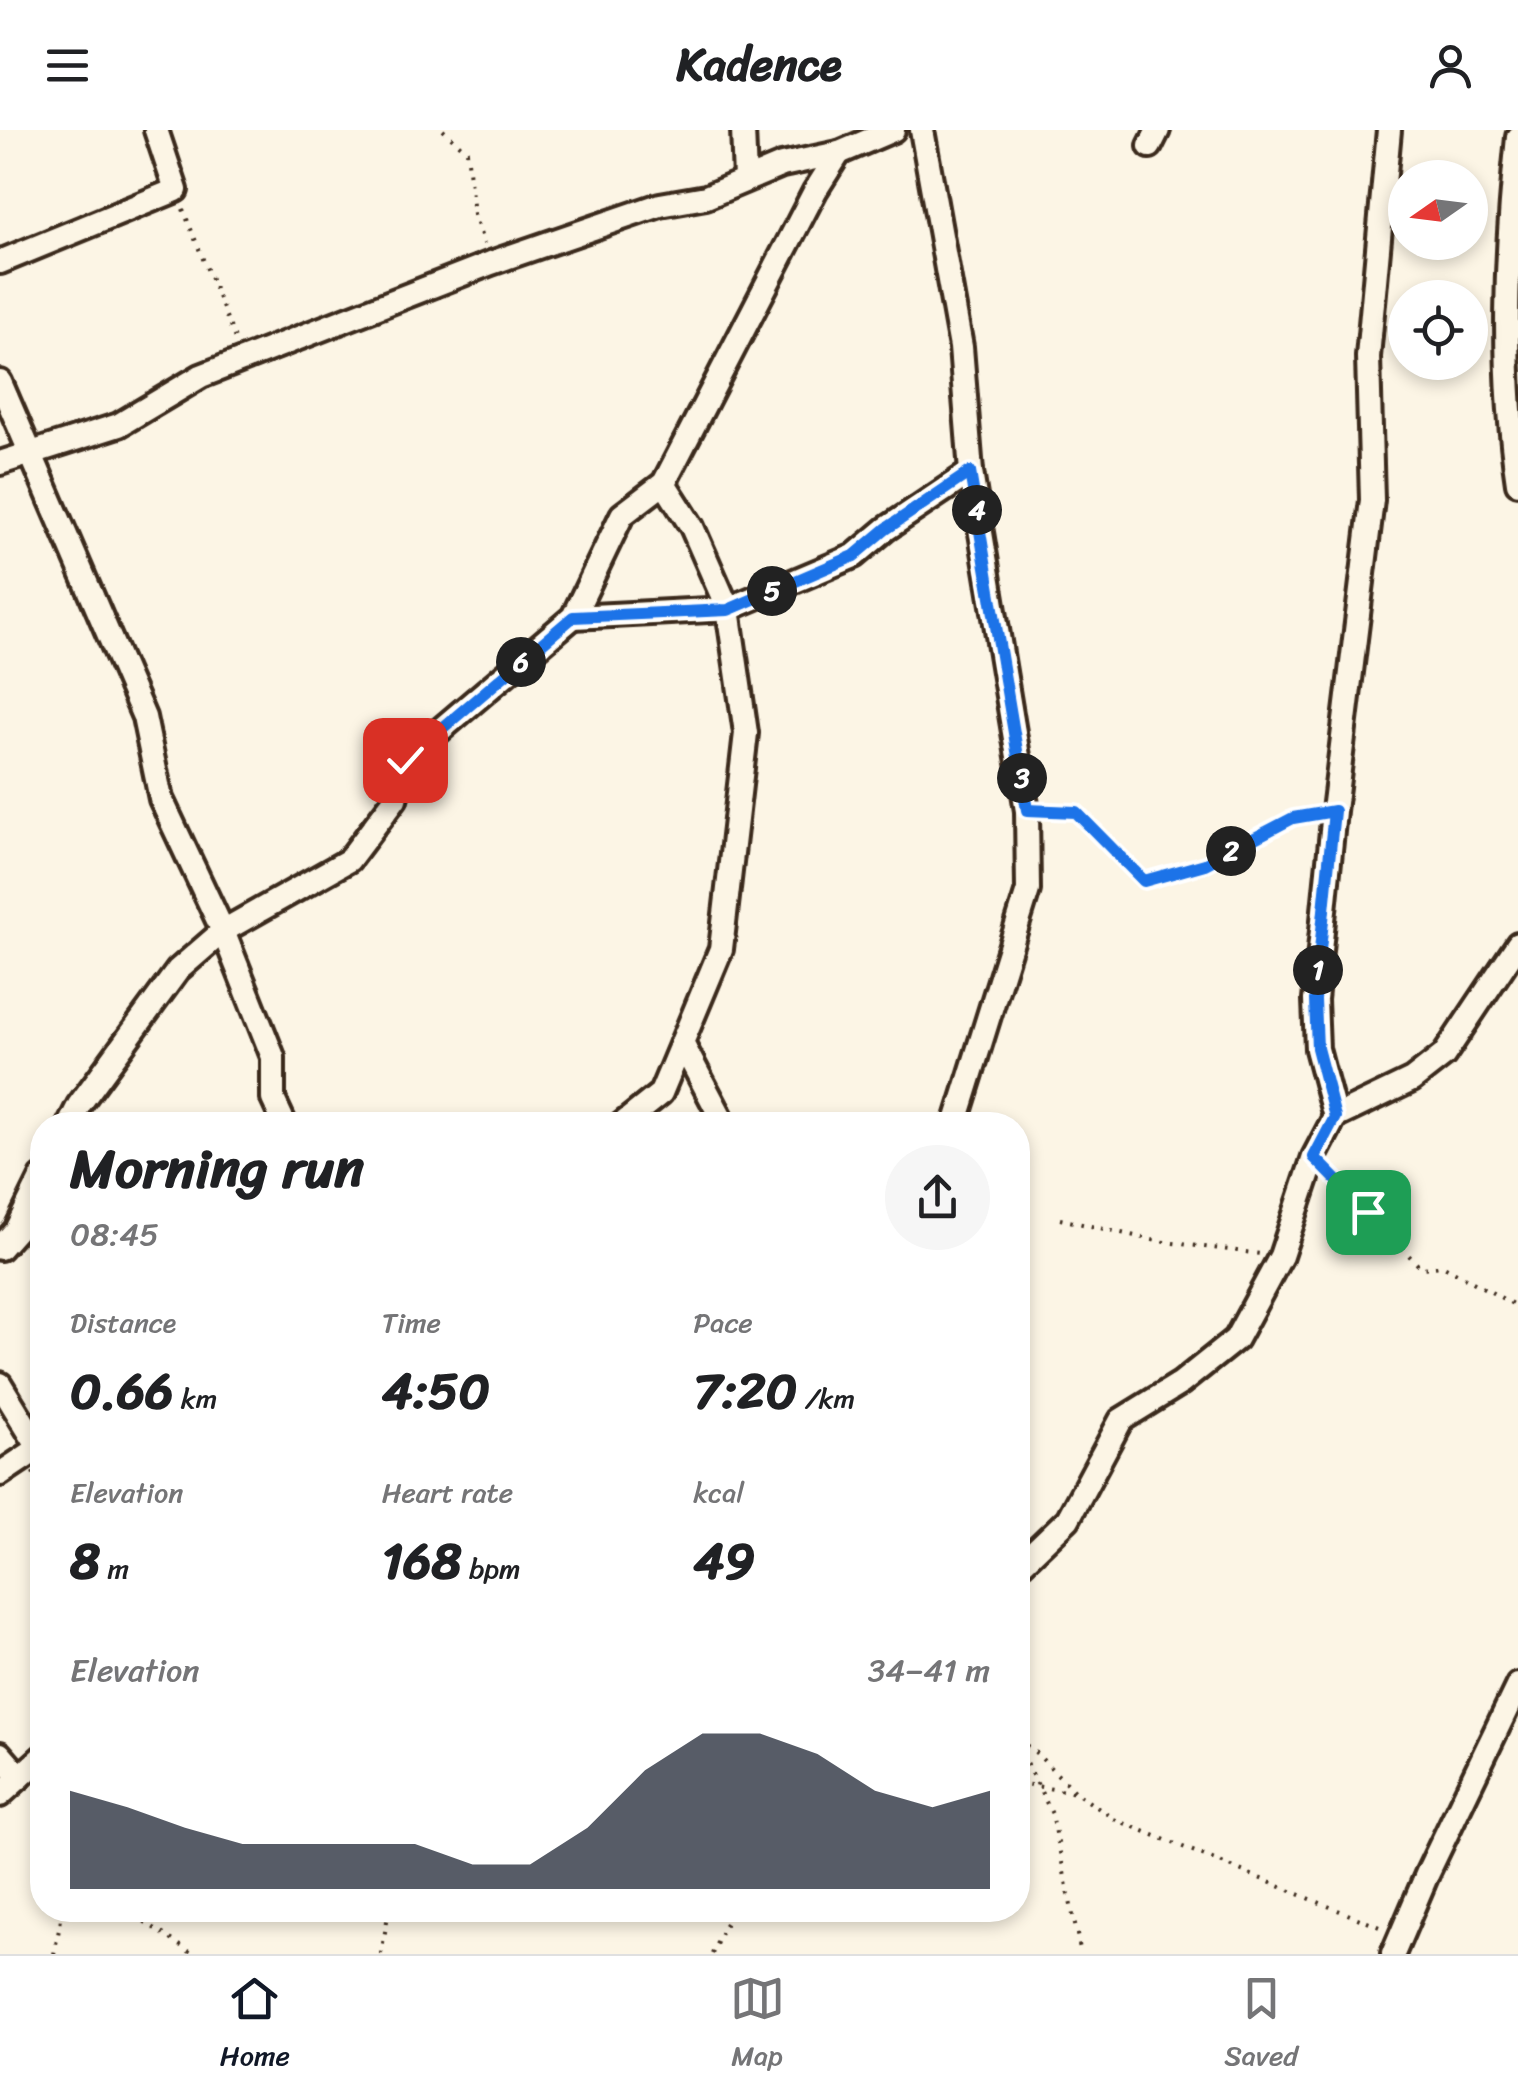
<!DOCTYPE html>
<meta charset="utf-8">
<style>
body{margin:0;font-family:Sriracha,sans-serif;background:#f6f6f6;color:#202124;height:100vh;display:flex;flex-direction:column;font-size:38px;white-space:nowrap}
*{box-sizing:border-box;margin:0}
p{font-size:32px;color:#757577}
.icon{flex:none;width:55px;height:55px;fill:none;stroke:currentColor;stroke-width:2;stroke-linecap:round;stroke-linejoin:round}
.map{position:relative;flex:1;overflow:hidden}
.sheet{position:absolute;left:30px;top:982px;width:1000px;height:810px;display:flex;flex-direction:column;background:#fff;border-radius:40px;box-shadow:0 5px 15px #0003}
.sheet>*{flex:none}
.needle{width:65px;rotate:256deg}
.buttons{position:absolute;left:1388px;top:30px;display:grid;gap:20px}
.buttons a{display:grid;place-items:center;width:100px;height:100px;border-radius:50%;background:#fff;box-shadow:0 5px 15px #0003;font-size:50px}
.pin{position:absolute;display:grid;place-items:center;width:85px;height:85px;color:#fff;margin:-42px;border-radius:20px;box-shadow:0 5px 15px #0006}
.km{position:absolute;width:50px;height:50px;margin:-25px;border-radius:50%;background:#222;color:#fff;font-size:28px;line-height:50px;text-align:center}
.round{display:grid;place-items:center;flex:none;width:105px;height:105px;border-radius:52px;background:#f6f6f6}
.head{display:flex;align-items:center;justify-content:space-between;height:170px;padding:0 40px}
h1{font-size:55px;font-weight:700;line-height:75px}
.figures{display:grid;grid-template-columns:repeat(3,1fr);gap:15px;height:170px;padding:10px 40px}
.figures div{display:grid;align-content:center}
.figures b{font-size:50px;font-weight:700}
.figures small{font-size:28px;font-weight:400}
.figures p{font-size:28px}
.chart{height:280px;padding:20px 40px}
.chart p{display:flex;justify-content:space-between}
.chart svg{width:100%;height:180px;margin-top:10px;fill:#111827;opacity:.7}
header{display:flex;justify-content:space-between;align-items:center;height:130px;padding:0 40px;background:#fff;font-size:45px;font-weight:700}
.menu{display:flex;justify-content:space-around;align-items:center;height:140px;border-top:2px solid #e0e0e0;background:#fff;font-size:28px;color:#757577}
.menu a{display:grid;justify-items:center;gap:5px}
.menu .on{color:#111827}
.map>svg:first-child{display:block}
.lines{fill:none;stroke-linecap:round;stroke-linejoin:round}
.minor-casing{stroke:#3b2a1e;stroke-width:30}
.path{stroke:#3b2a1e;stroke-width:4;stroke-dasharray:2.5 8;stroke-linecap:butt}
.minor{stroke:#fcf5e5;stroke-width:22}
.route-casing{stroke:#fff;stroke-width:20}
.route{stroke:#1a73e8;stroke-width:12}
</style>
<header><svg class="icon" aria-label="menu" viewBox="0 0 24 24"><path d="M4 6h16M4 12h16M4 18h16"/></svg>Kadence<svg class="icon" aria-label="person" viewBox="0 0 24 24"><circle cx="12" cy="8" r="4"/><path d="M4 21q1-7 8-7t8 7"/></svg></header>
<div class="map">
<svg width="1518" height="1824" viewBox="0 0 1518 1824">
<rect width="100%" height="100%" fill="#fcf5e5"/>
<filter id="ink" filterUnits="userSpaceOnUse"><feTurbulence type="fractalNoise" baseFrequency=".01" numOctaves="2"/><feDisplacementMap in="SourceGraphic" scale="20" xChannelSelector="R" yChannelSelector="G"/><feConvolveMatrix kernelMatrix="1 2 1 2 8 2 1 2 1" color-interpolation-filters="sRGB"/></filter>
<g filter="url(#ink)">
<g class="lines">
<defs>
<g id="minor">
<polyline points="743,0 745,49"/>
<polyline points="922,0 961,217 971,342 1027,681 1028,760 955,995"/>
<path d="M 1518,7 C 1506,121 1501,240 1518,353"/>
<polyline points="1150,16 1158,0"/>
<polyline points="0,132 176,60 156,0"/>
<polyline points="0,252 144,587 161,669 223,801 273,927 273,969 285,995"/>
<polyline points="0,333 119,295 201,246 491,133 660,75 706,67 782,35 839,23 893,0"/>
<polyline points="573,487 728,479 854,426 886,399 971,342"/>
<polyline points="682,913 725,995"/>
<polyline points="1335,987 1317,919 1315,870 1334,681 1372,370 1368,227 1389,0"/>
<polyline points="69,995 79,975 178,840 223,801 349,730 395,669 405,630 573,487 622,385 664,353 815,61 839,23"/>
<polyline points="621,995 661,963 721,819 746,603 728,479 692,397 664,353"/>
<polyline points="0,1118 16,1100 42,1047"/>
<polyline points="0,1254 39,1318"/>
<polyline points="0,1344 42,1316"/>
<polyline points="1018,1437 1068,1389 1121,1290 1181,1253 1236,1209 1281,1126 1314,1027 1335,987 1412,950 1444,925 1518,814"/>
<polyline points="0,1624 20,1647"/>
<polyline points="0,1665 42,1627"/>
<polyline points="1393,1824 1428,1742 1518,1555"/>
</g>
</defs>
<use href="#minor" class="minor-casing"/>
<g class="path">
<polyline points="443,0 467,21 474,85 484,114"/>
<polyline points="183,79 237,214"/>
<polyline points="1047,681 1077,682 1144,751 1205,735 1293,688 1314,684"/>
<polyline points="1329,1042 1421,1138 1444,1136 1518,1177"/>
<polyline points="1060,1089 1157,1111 1261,1124"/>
<polyline points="33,1342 42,1366"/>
<polyline points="1018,1609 1035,1622 1076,1663"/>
<polyline points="1018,1615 1052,1684 1081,1824"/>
<polyline points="1018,1653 1076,1663 1114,1689 1382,1798"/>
<polyline points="127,1780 193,1824"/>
<polyline points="54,1824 63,1780"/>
<polyline points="381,1824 389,1780"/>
<polyline points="712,1824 724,1796 736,1780"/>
</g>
<use href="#minor" class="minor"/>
</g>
</g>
<g class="lines" filter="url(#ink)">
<defs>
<polyline id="route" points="405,630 573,487 728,480 854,426 886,399 970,342 1027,680 1076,682 1144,751 1205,734 1293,688 1334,681 1315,870 1317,918 1335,987 1314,1027 1368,1082"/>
</defs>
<use href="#route" class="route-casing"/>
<use href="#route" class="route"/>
</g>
</svg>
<div class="buttons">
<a><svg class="needle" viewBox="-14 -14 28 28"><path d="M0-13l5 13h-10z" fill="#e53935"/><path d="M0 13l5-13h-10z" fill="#757577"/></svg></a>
<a><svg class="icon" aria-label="locate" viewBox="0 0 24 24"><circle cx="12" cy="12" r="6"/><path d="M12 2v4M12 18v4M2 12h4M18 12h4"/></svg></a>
</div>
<div class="pin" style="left:1368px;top:1082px;background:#1e9e55"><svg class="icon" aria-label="arrive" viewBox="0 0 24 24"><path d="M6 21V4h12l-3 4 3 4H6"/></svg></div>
<div class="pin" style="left:405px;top:630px;background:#d93025"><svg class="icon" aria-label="check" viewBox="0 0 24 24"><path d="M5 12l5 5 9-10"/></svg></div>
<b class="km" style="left:1318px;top:840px">1</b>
<b class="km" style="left:1231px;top:721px">2</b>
<b class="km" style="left:1022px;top:648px">3</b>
<b class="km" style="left:977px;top:380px">4</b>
<b class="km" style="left:772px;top:461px">5</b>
<b class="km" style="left:521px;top:532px">6</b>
<section class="sheet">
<div class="head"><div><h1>Morning run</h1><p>08:45</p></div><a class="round"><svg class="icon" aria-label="share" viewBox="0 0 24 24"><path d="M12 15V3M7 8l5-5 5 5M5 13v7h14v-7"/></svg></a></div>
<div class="figures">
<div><p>Distance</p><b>0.66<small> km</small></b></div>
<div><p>Time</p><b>4:50</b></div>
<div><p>Pace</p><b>7:20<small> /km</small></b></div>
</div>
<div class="figures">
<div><p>Elevation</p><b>8<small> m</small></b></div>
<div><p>Heart rate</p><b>168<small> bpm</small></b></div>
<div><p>kcal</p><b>49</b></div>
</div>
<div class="chart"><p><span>Elevation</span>34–41 m</p>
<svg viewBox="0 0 160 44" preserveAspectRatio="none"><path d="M0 44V20L10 24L20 29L30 33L40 33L50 33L60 33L70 38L80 38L90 29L100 15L110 6L120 6L130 11L140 20L150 24L160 20V44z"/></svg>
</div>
</section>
</div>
<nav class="menu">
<a class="on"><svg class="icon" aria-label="home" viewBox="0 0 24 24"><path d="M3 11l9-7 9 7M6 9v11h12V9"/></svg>Home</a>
<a><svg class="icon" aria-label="map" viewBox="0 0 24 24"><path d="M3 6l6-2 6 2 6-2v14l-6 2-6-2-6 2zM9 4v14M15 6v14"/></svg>Map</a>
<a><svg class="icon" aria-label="saved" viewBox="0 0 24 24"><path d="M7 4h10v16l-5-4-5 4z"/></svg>Saved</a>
</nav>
